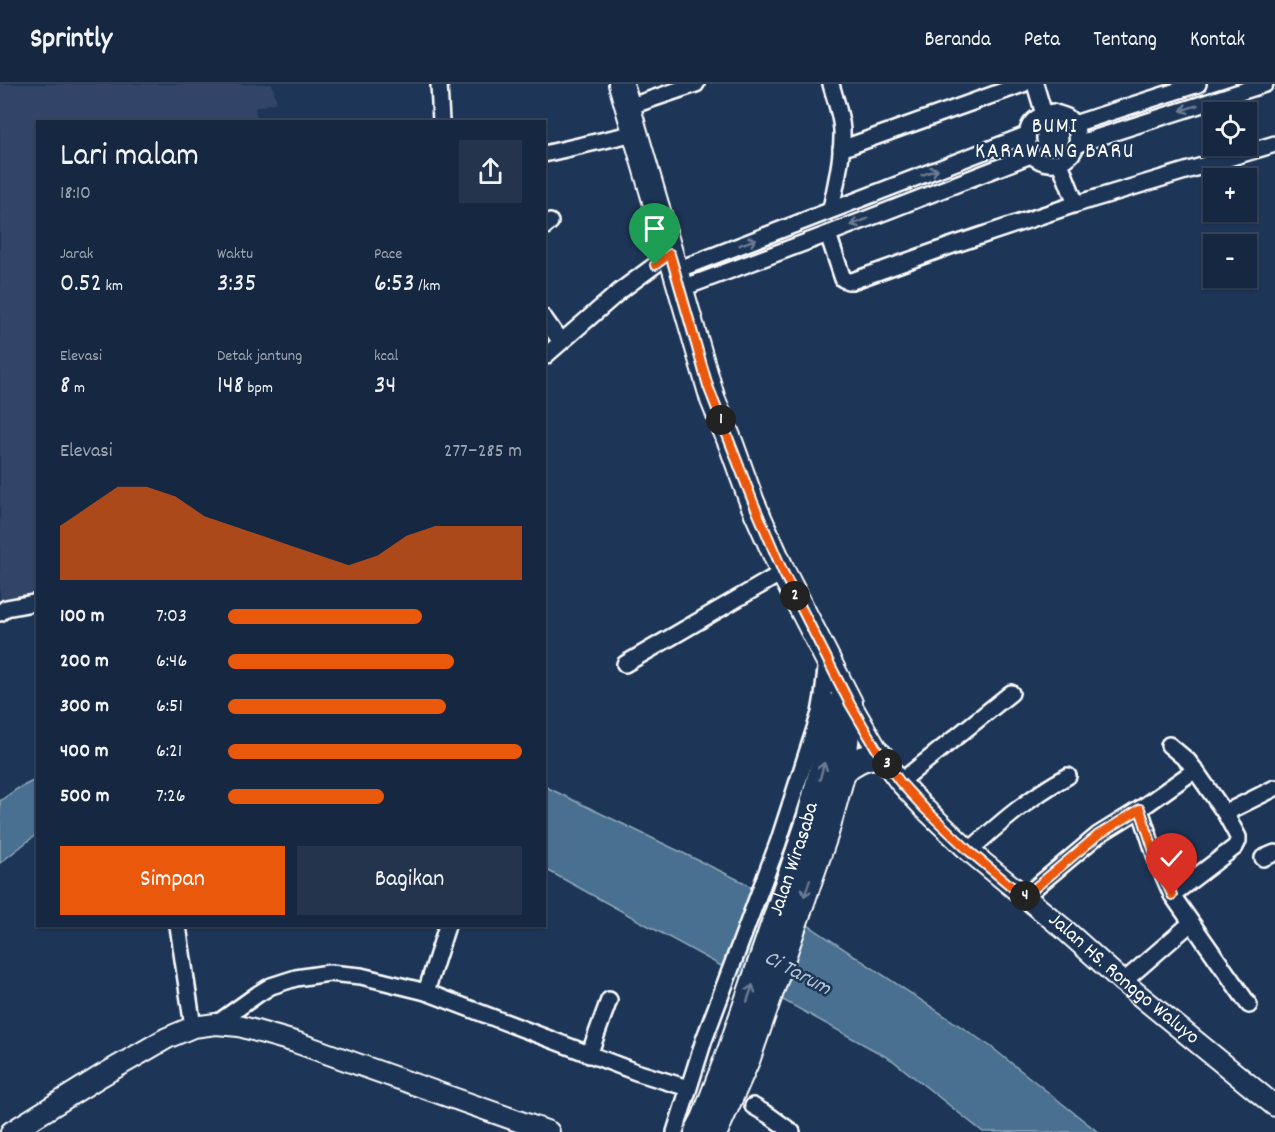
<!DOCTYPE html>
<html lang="id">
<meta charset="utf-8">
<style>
body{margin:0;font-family:Dekko,sans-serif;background:#23344c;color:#f1f3f6;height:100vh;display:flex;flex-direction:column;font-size:22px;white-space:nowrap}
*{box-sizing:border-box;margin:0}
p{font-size:20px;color:#9ea6b1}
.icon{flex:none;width:33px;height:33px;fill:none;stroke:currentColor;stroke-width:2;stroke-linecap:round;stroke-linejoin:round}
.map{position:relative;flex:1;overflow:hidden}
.sheet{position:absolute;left:36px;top:36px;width:510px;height:807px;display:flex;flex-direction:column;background:#162841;border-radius:0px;box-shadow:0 2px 4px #0004,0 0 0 2px #35445a}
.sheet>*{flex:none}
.buttons{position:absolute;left:1203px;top:18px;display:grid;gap:12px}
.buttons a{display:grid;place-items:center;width:54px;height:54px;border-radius:0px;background:#162841;box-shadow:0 2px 4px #0004,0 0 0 2px #35445a;font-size:30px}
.pin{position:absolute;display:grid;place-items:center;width:51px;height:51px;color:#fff;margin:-62px -26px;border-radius:50% 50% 50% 0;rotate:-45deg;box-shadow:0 0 6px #0007}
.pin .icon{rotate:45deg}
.km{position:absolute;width:30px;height:30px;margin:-15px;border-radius:50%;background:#222;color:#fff;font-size:16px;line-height:30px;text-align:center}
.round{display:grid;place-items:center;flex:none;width:63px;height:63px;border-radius:0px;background:#23344c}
.headline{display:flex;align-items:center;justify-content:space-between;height:102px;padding:0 24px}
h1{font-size:33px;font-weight:600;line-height:45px}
.metrics{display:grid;grid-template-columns:repeat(3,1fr);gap:9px;height:102px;padding:6px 24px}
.metrics div{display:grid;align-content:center}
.metrics b{font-size:26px;font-weight:600}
.metrics small{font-size:16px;font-weight:400}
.metrics p{font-size:16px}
.chart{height:168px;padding:12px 24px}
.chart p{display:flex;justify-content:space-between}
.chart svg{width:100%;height:108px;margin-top:6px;fill:#ea580c;opacity:.7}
.primary-button{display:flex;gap:12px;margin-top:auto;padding:12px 24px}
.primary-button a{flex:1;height:69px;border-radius:0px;background:#ea580c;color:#fff;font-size:24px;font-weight:600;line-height:69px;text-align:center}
.primary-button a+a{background:#23344c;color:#f1f3f6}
ul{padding:0 24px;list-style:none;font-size:20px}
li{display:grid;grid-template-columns:96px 72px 1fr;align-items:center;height:45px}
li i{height:15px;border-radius:8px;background:#ea580c}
header{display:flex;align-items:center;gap:36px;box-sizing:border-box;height:84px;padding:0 30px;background:#162841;border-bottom:2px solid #35445a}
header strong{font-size:28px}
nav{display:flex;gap:33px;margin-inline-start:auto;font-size:21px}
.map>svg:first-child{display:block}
.built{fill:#304468}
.water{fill:#486f90;stroke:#91a9bc;stroke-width:1.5}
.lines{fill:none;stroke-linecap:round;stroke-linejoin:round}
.minor-casing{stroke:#fff;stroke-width:20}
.tertiary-casing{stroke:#fff;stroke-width:24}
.primary-casing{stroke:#fff;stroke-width:28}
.minor{stroke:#1d3557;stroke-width:15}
.tertiary{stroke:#1d3557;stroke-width:20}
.primary{stroke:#1d3557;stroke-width:24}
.oneway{stroke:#6c7c92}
.route-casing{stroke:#fff;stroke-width:12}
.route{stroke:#ea580c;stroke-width:8}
.labels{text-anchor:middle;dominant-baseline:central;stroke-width:5;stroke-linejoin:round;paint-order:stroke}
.street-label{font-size:21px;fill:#fff;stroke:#1d3557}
.neighbourhood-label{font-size:22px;letter-spacing:1.5px;fill:#fff;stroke:#1d3557}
.water-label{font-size:22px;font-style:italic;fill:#b6c5d3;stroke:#1d3557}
</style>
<header>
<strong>Sprintly</strong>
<nav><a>Beranda</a><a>Peta</a><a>Tentang</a><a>Kontak</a></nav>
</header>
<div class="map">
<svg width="1275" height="1048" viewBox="0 0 1275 1048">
<rect width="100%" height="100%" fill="#1d3557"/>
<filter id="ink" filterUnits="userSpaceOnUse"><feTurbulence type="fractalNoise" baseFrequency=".0167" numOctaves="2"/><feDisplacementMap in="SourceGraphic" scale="12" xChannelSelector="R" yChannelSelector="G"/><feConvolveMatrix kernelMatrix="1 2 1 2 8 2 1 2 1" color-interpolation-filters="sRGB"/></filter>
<g filter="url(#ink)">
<polygon class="built" points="0,0 272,0 277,18 255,24 257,37 38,38 37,516 0,524"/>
<g class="water">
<polygon points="37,695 37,750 0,779 0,717 17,705"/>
<polygon points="544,702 743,798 990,962 1098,1048 983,1048 892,976 545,785"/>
</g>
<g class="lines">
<defs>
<g id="minor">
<polyline points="439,0 441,38"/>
<path d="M 831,0 C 835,15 841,30 842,46 C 843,72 836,99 831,125"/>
<polyline points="1035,0 1044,30"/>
<polyline points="628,23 696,0"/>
<path d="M 1053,28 C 1058,30 1063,31 1067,33 C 1088,49 1075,82 1048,79 C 1042,79 1036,75 1031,71 C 1023,48 1027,33 1053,28 Z"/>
<polyline points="1074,40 1198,0"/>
<polyline points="1077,60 1265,0"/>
<polyline points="841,65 1023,0"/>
<polyline points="544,70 635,49"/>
<polyline points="1060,79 1076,120"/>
<polyline points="544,143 550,138"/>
<polyline points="828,150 843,195 848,197 852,197 950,162 1076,120 1275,60"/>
<polyline points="674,187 1026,51"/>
<polyline points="680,205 828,150 1031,71"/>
<polyline points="544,234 561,258"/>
<polyline points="544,273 620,207 670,170"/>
<polyline points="0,529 6,524 38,518"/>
<polyline points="625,580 783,488"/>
<polyline points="1169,661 1188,677 1195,686 1225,729 1238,753 1238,757 1235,763 1172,811"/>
<polyline points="900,698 1011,609"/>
<polyline points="1140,725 1157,777 1172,811 1249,921"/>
<polyline points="1225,729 1275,704"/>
<path d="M 969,767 C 1000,739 1031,712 1068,692"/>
<polyline points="1263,774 1275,769"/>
<polyline points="1024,813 1098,751 1140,725 1195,686"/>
<polyline points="178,842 193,943"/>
<polyline points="1123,898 1191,839"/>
<polyline points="426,908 447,842"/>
<polyline points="216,940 258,910 271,902 296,894 329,889 361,892 426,908 636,988 688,1004"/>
<polyline points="589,971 609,916"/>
<polyline points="753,1022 770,1032 792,1048"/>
<polyline points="675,1048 704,956 778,759 820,629 823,612 827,575"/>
</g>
<g id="tertiary">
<path id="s1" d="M 850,619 L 880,671 L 900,698 L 925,725 L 969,767 L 1064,845 L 1123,898 L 1275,1022"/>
<polyline points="11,1048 101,992 167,954 193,943 216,940 239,942 295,958 549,1048"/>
</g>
<g id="primary">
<polyline points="621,0 713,316 731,360 752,418 783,488 850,619 843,688 826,749 748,974 715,1048"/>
<path d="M 843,688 C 854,677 864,673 880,671"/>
<path id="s2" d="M 697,1048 L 704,1035 L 731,964 L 807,743 L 826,670 L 835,622"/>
</g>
</defs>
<use href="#minor" class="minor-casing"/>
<use href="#tertiary" class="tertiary-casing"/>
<use href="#primary" class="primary-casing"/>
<use href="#minor" class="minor"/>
<use href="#tertiary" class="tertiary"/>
<use href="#primary" class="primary"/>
</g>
<defs><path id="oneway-shaft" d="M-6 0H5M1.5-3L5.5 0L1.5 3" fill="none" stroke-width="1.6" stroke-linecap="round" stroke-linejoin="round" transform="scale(1.5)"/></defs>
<g class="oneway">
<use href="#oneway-shaft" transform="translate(1189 24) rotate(162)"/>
<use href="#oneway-shaft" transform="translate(930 88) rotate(-21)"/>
<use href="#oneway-shaft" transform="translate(859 138) rotate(159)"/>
<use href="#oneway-shaft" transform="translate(748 158) rotate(-21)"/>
<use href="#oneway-shaft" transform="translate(822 687) rotate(-75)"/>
<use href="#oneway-shaft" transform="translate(807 804) rotate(109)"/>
<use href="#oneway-shaft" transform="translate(750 909) rotate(-71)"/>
</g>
</g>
<g class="lines" filter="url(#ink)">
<defs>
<polyline id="route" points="655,181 670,170 708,302 753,418 783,488 850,620 880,671 900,698 925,725 969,767 1024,813 1098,751 1140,725 1157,777 1172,811"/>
</defs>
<use href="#route" class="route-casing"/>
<use href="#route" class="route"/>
</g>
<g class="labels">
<g class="street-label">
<text stroke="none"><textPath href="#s2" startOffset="290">Jalan Wirasaba</textPath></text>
<text stroke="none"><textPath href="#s1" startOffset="392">Jalan HS. Ronggo Waluyo</textPath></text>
</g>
<g class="neighbourhood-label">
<text x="1055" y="43">BUMI<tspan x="1055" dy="25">KARAWANG BARU</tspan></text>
</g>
<g class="water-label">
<text transform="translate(797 890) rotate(28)">Ci Tarum</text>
</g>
</g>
</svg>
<div class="buttons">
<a><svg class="icon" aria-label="locate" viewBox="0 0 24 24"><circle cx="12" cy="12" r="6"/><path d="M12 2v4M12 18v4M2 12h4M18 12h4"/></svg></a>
<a>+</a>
<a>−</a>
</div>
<div class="pin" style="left:655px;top:181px;background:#1e9e55"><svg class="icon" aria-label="arrive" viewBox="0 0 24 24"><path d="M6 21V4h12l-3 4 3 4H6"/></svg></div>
<div class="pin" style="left:1172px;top:811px;background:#d93025"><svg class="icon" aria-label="check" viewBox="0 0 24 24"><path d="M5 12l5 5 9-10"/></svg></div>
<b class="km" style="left:721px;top:336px">1</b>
<b class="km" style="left:795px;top:512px">2</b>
<b class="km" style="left:887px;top:680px">3</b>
<b class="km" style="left:1025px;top:812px">4</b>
<section class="sheet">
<div class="headline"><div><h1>Lari malam</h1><p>18:10</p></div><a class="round"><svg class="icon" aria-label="share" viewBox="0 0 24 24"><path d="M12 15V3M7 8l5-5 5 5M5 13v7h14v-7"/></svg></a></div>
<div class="metrics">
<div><p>Jarak</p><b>0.52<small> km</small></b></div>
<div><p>Waktu</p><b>3:35</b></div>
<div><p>Pace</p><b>6:53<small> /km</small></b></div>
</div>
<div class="metrics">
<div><p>Elevasi</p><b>8<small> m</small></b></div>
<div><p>Detak jantung</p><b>148<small> bpm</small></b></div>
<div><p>kcal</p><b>34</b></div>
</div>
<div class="chart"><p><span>Elevasi</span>277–285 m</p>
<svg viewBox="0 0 160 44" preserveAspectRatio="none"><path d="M0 44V22L10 14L20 6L30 6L40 10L50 18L60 22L70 26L80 30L90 34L100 38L110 34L120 26L130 22L140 22L150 22L160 22V44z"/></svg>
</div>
<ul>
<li><b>100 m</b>7:03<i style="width:66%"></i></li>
<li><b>200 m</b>6:46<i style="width:77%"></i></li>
<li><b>300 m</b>6:51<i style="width:74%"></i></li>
<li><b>400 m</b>6:21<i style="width:100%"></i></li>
<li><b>500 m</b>7:26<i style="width:53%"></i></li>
</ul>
<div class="primary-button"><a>Simpan</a><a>Bagikan</a></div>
</section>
</div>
